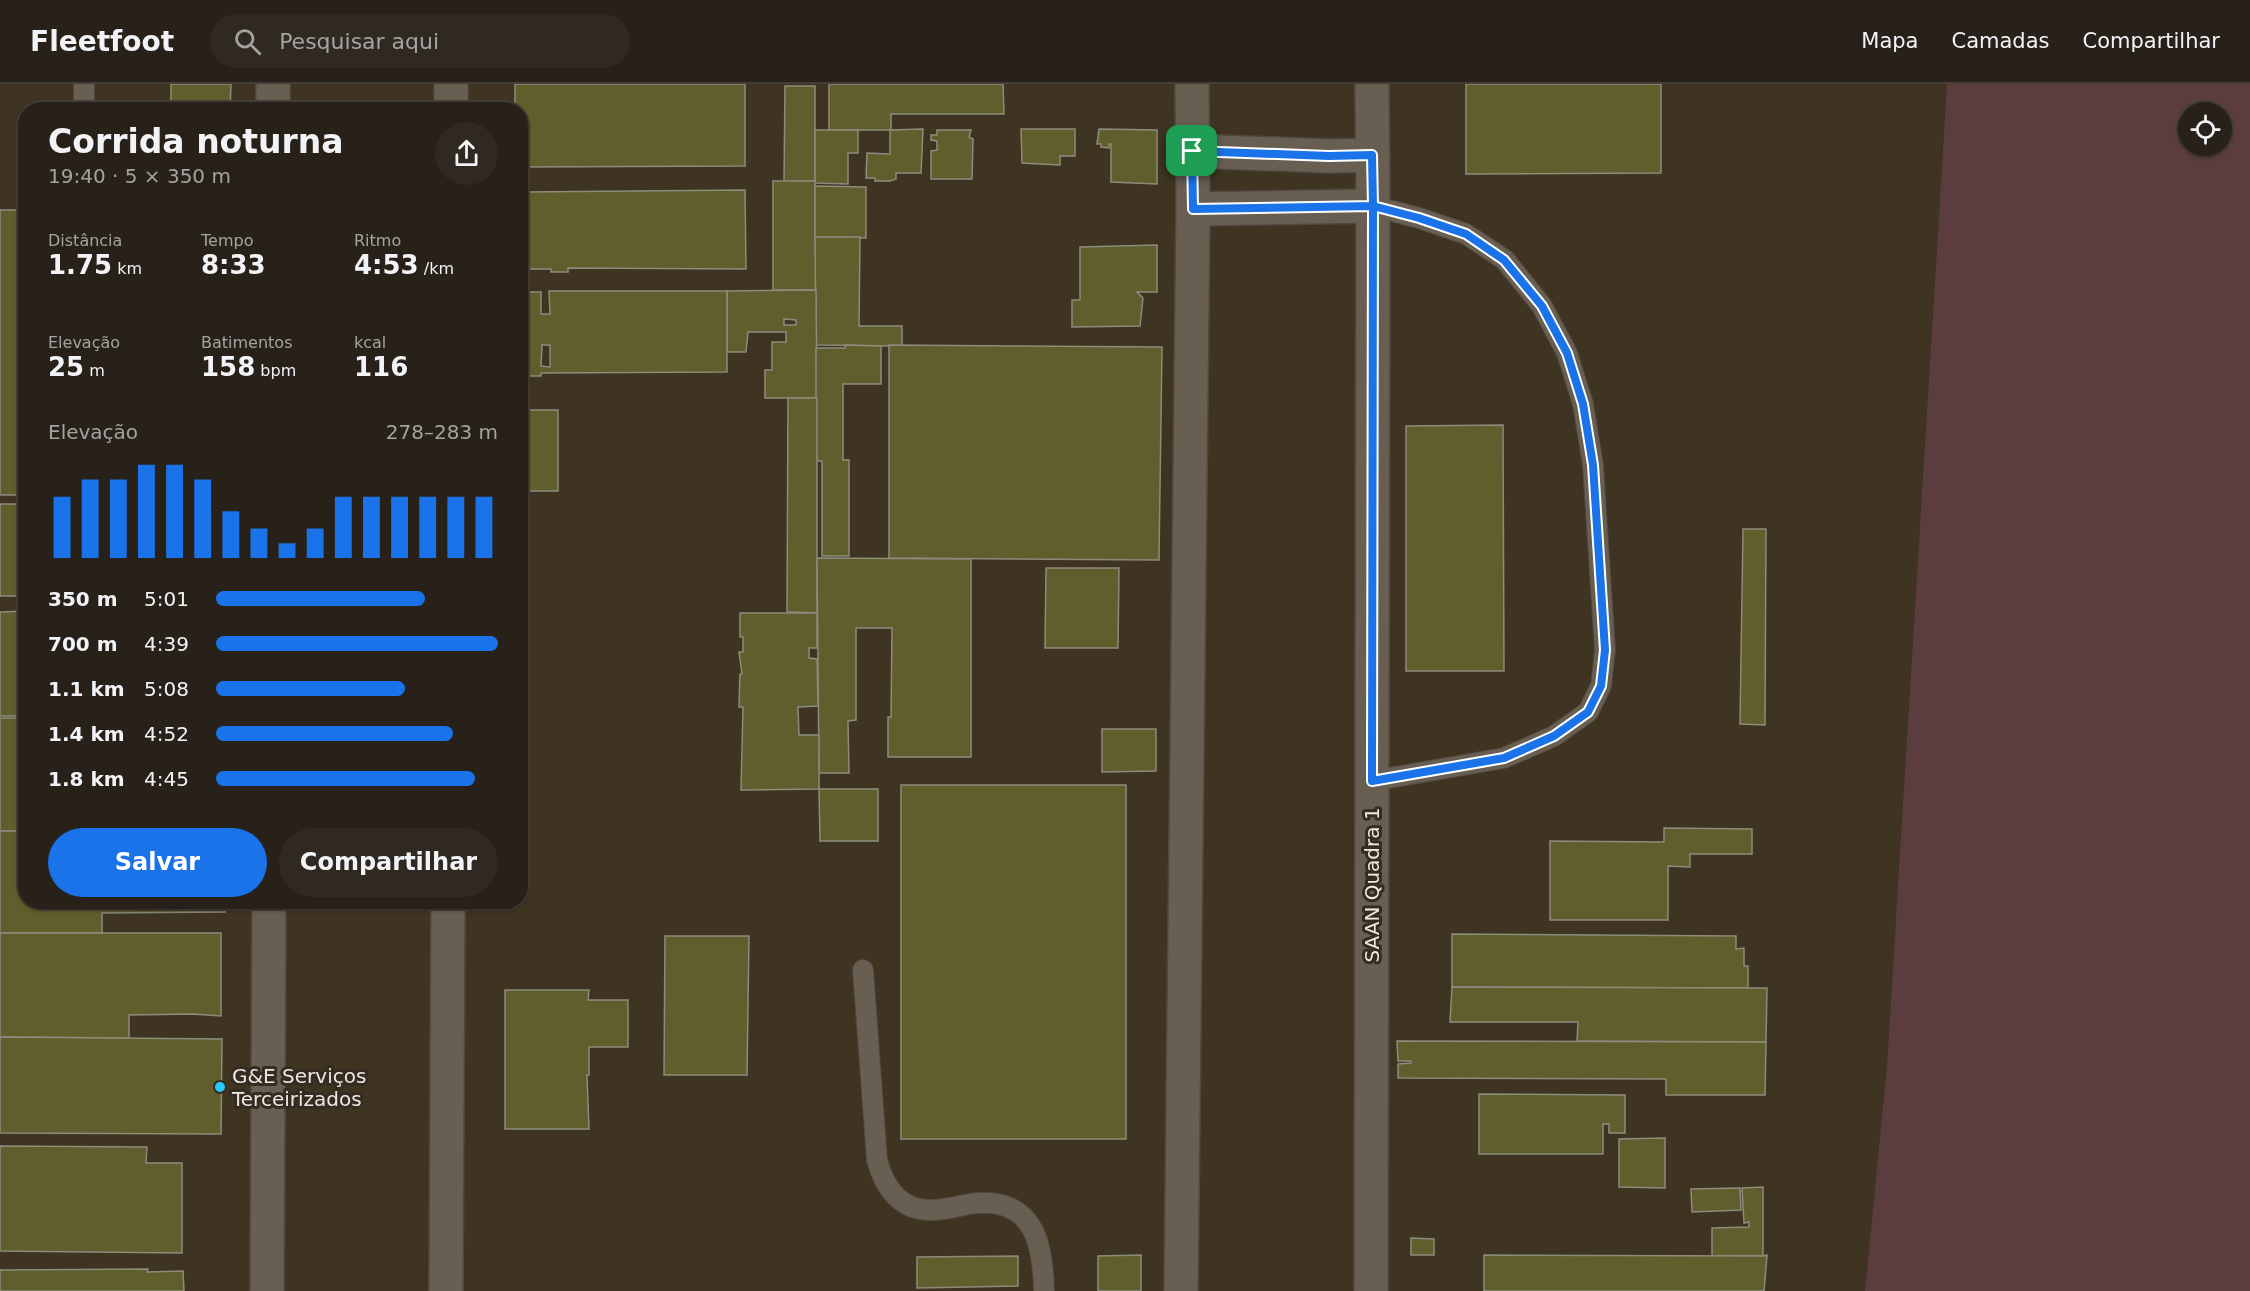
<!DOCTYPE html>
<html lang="pt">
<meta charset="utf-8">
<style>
body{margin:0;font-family:"DejaVu Sans",sans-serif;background:#302922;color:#f1f3f6;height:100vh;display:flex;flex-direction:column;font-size:22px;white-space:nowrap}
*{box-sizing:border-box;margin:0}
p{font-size:20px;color:#a5a3a2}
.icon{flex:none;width:33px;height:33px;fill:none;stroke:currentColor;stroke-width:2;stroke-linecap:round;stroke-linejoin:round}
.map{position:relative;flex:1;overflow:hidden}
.side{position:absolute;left:18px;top:18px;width:510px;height:807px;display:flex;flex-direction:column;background:#282119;border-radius:24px;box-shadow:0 2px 4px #0004,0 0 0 2px #443e38}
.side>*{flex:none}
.buttons{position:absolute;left:2178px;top:18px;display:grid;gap:12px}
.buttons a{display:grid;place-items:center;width:54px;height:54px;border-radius:50%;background:#282119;box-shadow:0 2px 4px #0004,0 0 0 2px #443e38;font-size:30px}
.pin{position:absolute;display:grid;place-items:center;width:51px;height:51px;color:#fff;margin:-26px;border-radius:12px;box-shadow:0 3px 9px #0006}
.round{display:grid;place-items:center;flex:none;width:63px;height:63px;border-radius:32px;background:#302922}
.headline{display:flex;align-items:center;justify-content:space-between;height:102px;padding:0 30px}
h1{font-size:33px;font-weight:600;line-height:45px}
.stats{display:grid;grid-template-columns:repeat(3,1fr);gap:9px;height:102px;padding:6px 30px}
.stats div{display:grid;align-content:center}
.stats b{font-size:26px;font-weight:600}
.stats small{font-size:16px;font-weight:400}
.stats p{font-size:16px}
.chart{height:168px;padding:12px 30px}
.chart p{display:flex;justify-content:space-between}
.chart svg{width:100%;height:108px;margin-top:6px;stroke:#1a73e8;stroke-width:6}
.cta{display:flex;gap:12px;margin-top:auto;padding:12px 30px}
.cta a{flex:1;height:69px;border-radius:36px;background:#1a73e8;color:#fff;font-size:24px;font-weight:600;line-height:69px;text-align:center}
.cta a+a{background:#302922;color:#f1f3f6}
ul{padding:0 30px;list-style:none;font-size:20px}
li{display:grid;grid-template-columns:96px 72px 1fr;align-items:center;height:45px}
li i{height:15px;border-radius:8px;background:#1a73e8}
header{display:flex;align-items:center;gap:36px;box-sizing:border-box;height:84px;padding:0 30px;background:#282119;border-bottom:2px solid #443e38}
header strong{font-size:28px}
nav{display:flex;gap:33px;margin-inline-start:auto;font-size:21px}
.search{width:420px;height:54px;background:#302922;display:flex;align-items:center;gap:15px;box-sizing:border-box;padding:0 21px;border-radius:33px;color:#a5a3a2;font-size:22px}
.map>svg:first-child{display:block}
.built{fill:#3f3322;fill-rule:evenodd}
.green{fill:#5b3d3f;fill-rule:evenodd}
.building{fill:#605e2c;stroke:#8c8c7c;stroke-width:1.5;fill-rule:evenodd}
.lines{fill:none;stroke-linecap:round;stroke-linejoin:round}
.service-casing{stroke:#4e483e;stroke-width:22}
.minor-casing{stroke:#4e483e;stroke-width:36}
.service{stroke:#685e52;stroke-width:20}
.minor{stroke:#685e52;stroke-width:33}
.route-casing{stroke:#fff;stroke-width:12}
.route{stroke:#1a73e8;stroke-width:8}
.poi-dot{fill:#29c8ff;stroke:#352c21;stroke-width:2}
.labels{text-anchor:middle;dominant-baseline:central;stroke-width:6;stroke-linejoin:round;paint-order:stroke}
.street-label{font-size:20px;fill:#ede8e1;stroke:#352c21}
.poi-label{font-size:20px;fill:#ede8e1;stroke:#352c21;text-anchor:start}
</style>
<header>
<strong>Fleetfoot</strong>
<div class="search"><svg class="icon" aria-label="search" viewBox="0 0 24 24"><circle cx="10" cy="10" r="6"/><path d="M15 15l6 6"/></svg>Pesquisar aqui</div>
<nav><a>Mapa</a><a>Camadas</a><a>Compartilhar</a></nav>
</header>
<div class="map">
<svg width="2250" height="1207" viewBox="0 0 2250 1207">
<rect width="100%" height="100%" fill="#352c21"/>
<path class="built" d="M 0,0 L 1947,0 L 1887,981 L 1865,1207 L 0,1207 ZM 26,26 L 520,26 L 520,818 L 26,818 Z"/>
<path class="green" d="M 1947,0 L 2250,0 L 2250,1207 L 1865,1207 L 1887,981 ZM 2188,28 L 2222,28 L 2222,62 L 2188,62 Z"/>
<g class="building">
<polygon points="171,0 231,0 230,26 171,26"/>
<polygon points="515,0 745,0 745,82 520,83 520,26 515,26"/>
<polygon points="829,0 1003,0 1004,30 891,30 891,46 829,46"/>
<polygon points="1466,0 1661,0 1661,89 1466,90"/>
<polygon points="785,2 815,2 815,97 784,98"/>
<polygon points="923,45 921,89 896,89 896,95 890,97 875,97 875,94 866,94 867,69 890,70 890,46"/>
<polygon points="1021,45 1075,45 1075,72 1060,72 1060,81 1022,79"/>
<polygon points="1099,45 1157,46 1157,100 1111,98 1111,60 1109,60 1109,64 1101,63 1101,60 1097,60"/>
<polygon points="815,46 858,46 858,69 848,69 848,100 815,99"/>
<polygon points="937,46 971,46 969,53 973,55 972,95 931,95 931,67 937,66 937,57 931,56 931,51 937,51"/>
<polygon points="773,97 815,97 816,206 773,206"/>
<polygon points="815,102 866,103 866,154 815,153"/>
<polygon points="745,106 746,185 568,184 568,188 551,188 551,185 520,185 521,108"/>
<rect x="0" y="126" width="26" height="285"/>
<polygon points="815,153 860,153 859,242 902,242 902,262 816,261"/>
<polygon points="1157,161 1157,208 1137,208 1143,214 1140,242 1072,243 1072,216 1080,216 1080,163"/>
<path d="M 816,206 L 817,314 L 765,314 L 765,286 L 772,286 L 772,258 L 786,258 L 786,248 L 748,248 L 746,268 L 727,268 L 727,207 ZM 784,235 L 796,236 L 796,241 L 784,241 Z"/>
<path d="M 549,207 L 727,207 L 727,288 L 541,289 L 541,292 L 520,292 L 520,208 L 541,208 L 541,230 L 550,230 ZM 542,261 L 550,261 L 550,283 L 541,282 Z"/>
<polygon points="845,261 881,262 881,300 843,300 843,376 849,376 849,472 822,472 822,377 816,377 816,264 845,264"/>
<polygon points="889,261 1162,263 1159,476 889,474"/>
<polygon points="788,314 817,314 817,529 787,528"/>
<rect x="520" y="326" width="38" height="81"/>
<polygon points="1503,341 1504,587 1406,587 1406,342"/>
<rect x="0" y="420" width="26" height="92"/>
<polygon points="1743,445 1766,445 1765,641 1740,640"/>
<polygon points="817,474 971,475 971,673 888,673 888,633 891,633 892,544 856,544 856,636 848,637 849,689 819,689"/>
<polygon points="1046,484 1119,484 1118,564 1045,564"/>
<polygon points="26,527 26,632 0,632 0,528"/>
<polygon points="740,529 817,529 817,564 809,564 809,574 817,575 818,622 798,623 799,651 819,651 819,705 741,706 743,623 739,623 740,590 742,590 739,568 743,568 743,553 740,553"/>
<rect x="0" y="634" width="26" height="113"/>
<polygon points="1102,645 1156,645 1156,687 1102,688"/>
<rect x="901" y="701" width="225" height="354"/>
<polygon points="819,705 878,705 878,757 820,757"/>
<polygon points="1664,744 1752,745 1752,770 1690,770 1690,783 1668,782 1668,836 1550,836 1550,757 1664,758"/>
<polygon points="0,747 26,747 26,818 225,818 225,828 102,829 102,849 0,849"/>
<polygon points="0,849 221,849 221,932 192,930 129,931 129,954 0,953"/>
<polygon points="1452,850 1736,852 1736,865 1744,864 1744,882 1748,882 1748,904 1452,903"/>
<polygon points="665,852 749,852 747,991 664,991"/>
<polygon points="1452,903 1767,904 1766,958 1577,957 1578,938 1450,938"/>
<polygon points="505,906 589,906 588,916 628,916 628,963 589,963 589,991 587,991 589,1045 505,1045"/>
<polygon points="0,953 222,955 221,1050 0,1049"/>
<polygon points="1397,957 1766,958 1765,1011 1666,1011 1666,995 1398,994 1398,980 1411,979 1411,977 1398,977"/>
<polygon points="1479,1010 1625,1011 1625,1049 1609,1049 1609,1040 1603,1040 1603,1070 1479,1070"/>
<polygon points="1665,1054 1665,1104 1619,1103 1619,1055"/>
<polygon points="0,1062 147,1063 146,1079 182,1079 182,1169 0,1167"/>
<polygon points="1763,1103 1763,1172 1712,1172 1712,1144 1749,1143 1749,1138 1744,1139 1742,1104"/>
<polygon points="1740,1104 1741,1126 1692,1128 1691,1105"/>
<polygon points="1411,1154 1434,1155 1434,1171 1411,1171"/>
<polygon points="1141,1171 1141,1207 1098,1207 1098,1172"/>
<polygon points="1484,1171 1763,1172 1767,1171 1764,1207 1484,1207"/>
<polygon points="1018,1172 1018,1202 917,1204 917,1173"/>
<polygon points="148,1185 147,1188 183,1187 184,1207 0,1207 0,1186"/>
</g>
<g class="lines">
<defs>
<g id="service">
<polyline points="84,16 84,0"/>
<polyline points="1372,697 1504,674 1554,652 1588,628 1601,602 1605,566 1593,381 1583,320 1567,269 1542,222 1505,176 1466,150 1419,134 1373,122"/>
<path d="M 863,886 L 877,1076 C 884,1102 899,1125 928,1126 C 945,1127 962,1120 978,1119 C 1035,1116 1043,1161 1044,1207"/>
</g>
<g id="minor">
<polyline points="273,26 273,0"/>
<polyline points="451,26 451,0"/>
<polyline points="1192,67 1329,72 1373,71"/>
<polyline points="1193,125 1373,122"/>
<polyline points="267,1207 269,818"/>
<polyline points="446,1207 448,818"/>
<polyline points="1181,1207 1193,125 1192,0"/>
<polyline points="1371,1207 1373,122 1372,0"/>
</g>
</defs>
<use href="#service" class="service-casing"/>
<use href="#minor" class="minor-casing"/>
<use href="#service" class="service"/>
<use href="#minor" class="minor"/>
</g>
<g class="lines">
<defs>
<polyline id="route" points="1192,67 1329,72 1372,71 1373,122 1372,697 1504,674 1554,652 1588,628 1601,602 1605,566 1593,381 1583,320 1567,269 1542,222 1504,176 1466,150 1419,134 1373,122 1193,125 1192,67"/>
</defs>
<use href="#route" class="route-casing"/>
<use href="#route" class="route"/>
</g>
<circle class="poi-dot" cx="220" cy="1003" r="6"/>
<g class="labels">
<g class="street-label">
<text transform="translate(1372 801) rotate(-90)">SAAN Quadra 1</text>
</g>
<g class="poi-label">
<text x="232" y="992">G&amp;E Serviços<tspan x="232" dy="23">Terceirizados</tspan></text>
</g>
</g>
</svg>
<div class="buttons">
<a><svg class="icon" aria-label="locate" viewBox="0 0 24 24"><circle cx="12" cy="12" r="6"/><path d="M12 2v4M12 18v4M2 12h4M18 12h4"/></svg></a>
</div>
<div class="pin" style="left:1192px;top:67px;background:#1e9e55"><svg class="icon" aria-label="arrive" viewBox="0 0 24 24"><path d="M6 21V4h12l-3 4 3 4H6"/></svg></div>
<section class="side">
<div class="headline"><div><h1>Corrida noturna</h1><p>19:40 · 5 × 350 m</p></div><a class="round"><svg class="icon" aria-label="share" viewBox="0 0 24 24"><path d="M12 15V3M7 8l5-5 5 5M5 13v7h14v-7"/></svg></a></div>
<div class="stats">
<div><p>Distância</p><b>1.75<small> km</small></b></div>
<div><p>Tempo</p><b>8:33</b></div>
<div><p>Ritmo</p><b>4:53<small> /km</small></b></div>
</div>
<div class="stats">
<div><p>Elevação</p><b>25<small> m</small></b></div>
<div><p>Batimentos</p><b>158<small> bpm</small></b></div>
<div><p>kcal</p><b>116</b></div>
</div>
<div class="chart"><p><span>Elevação</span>278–283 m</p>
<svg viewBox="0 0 160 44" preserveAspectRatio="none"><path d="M5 44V19M15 44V12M25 44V12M35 44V6M45 44V6M55 44V12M65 44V25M75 44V32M85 44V38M95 44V32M105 44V19M115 44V19M125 44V19M135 44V19M145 44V19M155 44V19"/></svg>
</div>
<ul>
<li><b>350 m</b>5:01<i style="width:74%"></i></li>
<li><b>700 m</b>4:39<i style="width:100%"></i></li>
<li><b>1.1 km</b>5:08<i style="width:67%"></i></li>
<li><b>1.4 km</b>4:52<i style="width:84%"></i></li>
<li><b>1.8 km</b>4:45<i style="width:92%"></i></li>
</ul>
<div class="cta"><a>Salvar</a><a>Compartilhar</a></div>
</section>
</div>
